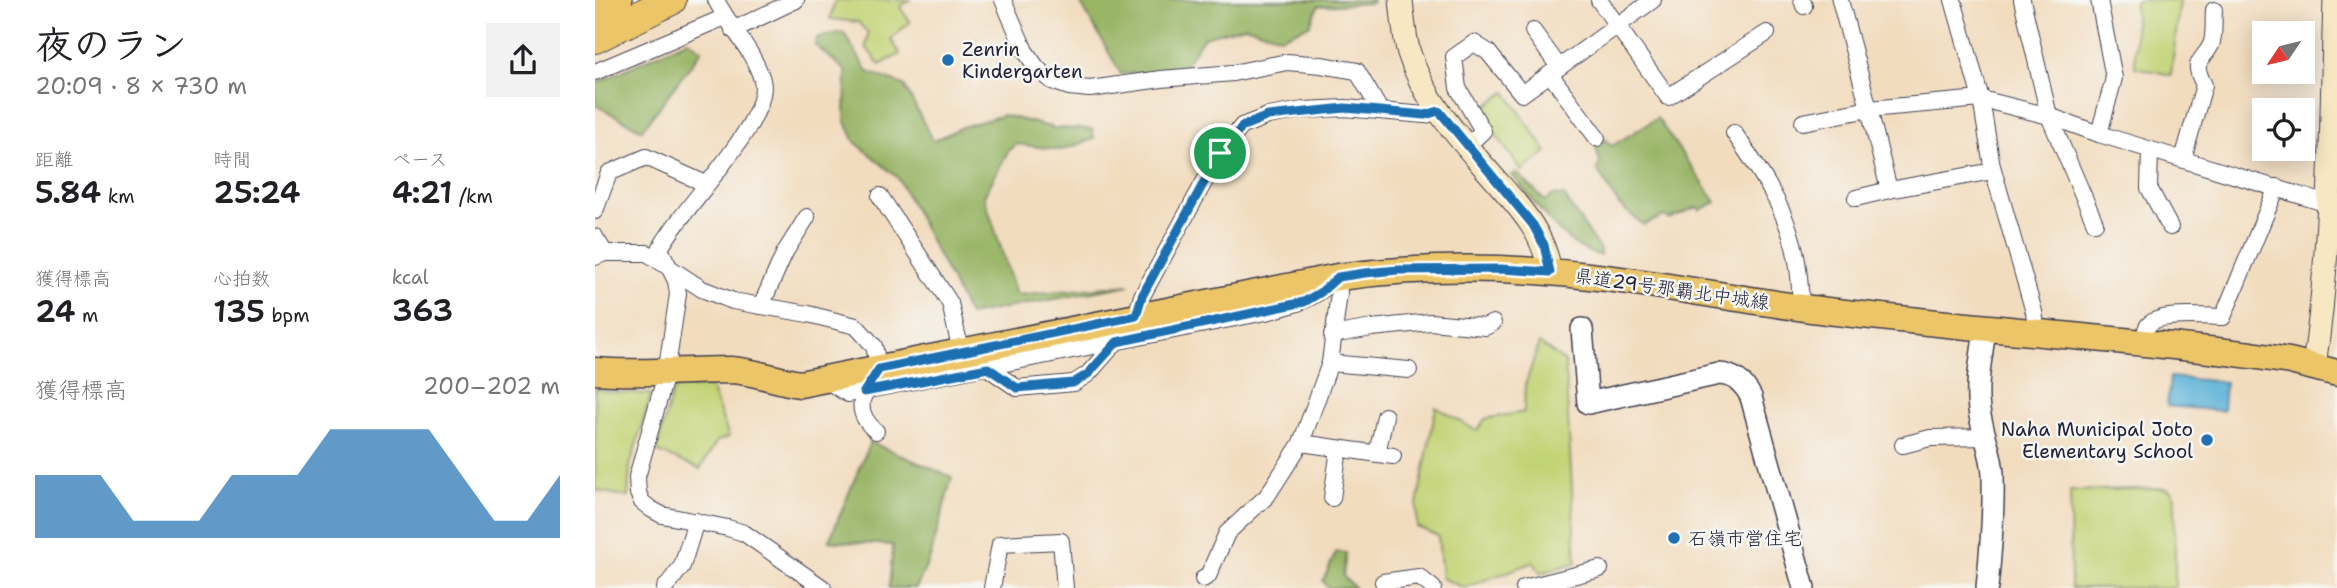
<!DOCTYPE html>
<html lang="ja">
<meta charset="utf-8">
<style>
body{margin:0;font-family:"Shantell Sans","Klee One",sans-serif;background:#f2f2f2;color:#202124;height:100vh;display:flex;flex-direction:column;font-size:26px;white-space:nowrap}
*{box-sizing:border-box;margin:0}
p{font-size:23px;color:#757577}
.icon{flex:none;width:38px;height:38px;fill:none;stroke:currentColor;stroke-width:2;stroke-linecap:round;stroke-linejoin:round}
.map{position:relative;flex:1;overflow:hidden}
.panel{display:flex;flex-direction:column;background:#fff;width:595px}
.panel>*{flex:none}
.needle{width:46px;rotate:235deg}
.tools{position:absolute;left:1657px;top:21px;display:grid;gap:14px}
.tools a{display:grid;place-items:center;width:63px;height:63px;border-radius:0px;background:#fff;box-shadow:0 4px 18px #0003;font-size:35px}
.pin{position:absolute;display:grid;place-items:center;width:60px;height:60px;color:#fff;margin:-30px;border:4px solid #fff;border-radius:50%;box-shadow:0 2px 7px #0007}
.round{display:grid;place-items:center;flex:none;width:74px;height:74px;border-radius:0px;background:#f2f2f2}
.head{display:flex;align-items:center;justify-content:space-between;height:119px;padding:0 35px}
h1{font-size:38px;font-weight:600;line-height:52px}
.figures{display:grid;grid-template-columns:repeat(3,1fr);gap:10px;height:119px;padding:7px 35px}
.figures div{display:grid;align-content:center}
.figures b{font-size:30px;font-weight:600}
.figures small{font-size:19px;font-weight:400}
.figures p{font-size:19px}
.chart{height:196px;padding:14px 35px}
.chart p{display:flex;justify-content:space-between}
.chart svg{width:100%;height:126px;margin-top:7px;fill:#1f6fb2;opacity:.7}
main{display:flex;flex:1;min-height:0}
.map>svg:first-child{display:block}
.green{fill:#c2d375;stroke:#727a58;stroke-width:2}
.forest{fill:#99b566;stroke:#5e6c50;stroke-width:2}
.water{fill:#5ab1d7;stroke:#3e6a89;stroke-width:2}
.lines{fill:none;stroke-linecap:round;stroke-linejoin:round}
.minor-casing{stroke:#413e4f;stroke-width:18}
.tertiary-casing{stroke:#413e4f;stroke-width:24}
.secondary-casing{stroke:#413e4f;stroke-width:25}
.primary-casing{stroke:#413e4f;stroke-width:29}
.motorway-casing{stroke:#413e4f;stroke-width:32}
.minor{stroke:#fff;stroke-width:16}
.tertiary{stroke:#fff;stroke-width:21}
.secondary{stroke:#f7e8c3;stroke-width:23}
.primary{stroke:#ecc569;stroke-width:26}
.motorway{stroke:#ecc569;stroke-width:30}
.route-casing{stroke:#fff;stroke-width:14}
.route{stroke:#1f6fb2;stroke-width:9}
.poi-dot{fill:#1f6fb2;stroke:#f6f6f2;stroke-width:2.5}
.labels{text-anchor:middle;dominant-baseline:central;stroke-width:5;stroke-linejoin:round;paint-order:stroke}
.poi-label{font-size:19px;fill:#22223b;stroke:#f6f6f2;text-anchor:start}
.street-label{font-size:19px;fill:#22223b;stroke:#f6f6f2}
</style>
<main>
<section class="panel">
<div class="head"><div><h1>夜のラン</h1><p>20:09 · 8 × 730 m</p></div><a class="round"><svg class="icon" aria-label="share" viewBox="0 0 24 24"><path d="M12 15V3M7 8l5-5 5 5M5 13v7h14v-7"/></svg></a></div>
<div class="figures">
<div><p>距離</p><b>5.84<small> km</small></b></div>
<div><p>時間</p><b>25:24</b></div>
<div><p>ペース</p><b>4:21<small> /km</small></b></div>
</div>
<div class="figures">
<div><p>獲得標高</p><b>24<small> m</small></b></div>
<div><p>心拍数</p><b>135<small> bpm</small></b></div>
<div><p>kcal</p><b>363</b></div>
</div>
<div class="chart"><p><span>獲得標高</span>200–202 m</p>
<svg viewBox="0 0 160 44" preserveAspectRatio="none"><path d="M0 44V22L10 22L20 22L30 38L40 38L50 38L60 22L70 22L80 22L90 6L100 6L110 6L120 6L130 22L140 38L150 38L160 22V44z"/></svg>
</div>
</section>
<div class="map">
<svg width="1742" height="588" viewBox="0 0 1742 588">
<rect width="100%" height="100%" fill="#f6f6f2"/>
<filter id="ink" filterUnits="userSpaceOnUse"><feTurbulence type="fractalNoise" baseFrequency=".0143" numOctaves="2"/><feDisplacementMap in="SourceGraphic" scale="14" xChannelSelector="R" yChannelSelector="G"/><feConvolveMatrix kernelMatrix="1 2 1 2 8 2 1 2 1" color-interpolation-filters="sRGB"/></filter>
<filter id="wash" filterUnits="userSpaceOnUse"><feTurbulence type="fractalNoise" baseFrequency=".00686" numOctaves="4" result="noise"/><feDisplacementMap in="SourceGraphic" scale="28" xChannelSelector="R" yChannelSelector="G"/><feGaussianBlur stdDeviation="1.57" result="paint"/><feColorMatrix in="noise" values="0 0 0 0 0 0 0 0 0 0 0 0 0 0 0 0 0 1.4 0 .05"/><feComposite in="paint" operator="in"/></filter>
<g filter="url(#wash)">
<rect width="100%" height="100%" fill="#f2dcbe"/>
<g class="green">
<polygon points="240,0 315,0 305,7 315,22 296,39 305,54 285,65 271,47 273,33 263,22 235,19"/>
<polygon points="1547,0 1585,0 1576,75 1540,67 1540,2"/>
<polygon points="911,92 952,152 927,171 884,111"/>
<polygon points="944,343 970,362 981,563 945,573 939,562 869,588 847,578 843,536 822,527 822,505 841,407 882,431 890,419 929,412 930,386"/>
<polygon points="116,387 134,437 122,441 105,469 61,451 77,393 83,388"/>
<polygon points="0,388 14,392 56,394 35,466 33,497 0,490"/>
<polygon points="1571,488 1577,491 1580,498 1580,588 1476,588 1475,491"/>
</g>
<g class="forest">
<polygon points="484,0 778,0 777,3 723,6 715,25 686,37 650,26 609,37 586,71 526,74"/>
<polygon points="248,32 273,72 309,85 338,141 367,127 408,115 459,128 497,129 499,139 466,150 421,144 414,150 389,196 421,295 535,285 374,315 303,178 260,142 250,120 251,71 220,45 223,37"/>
<polygon points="93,40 107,50 47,130 0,105 0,84"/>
<polygon points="1062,118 1121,202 1105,210 1102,207 1074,219 1069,216 1049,225 1024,205 1002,169 1005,163 1000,143 1008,138 1017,146"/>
<path d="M 922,173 L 950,201 L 958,195 L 969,196 L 1005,250 L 1005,255 C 972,251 938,200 917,175 Z"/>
<polygon points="275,442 357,477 335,558 321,588 294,588 298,545 234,541"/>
<polygon points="741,552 751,553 748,576 760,588 733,588 728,581"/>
</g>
<polygon class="water" points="1575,377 1630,382 1628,411 1572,406"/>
</g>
<g filter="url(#ink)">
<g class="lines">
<defs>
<g id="minor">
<path d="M 121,0 C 134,26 160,53 167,80 C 178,120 85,209 65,249 L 81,281 L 83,294 L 71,374 L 42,477 L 43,493 L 47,502 L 56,509 L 67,515 L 133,528 L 149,533 L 228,588"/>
<polyline points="408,0 430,51 442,68 457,81 474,87 495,89 566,79 638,73 692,62 726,65 762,71 785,110"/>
<polyline points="1004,0 1073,97 1172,33"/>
<polyline points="1207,0 1209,6"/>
<polyline points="1245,0 1274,109 1386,99 1454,116 1504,134 1733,204"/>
<polyline points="1358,0 1386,99 1397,166 1439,312 1442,333"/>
<polyline points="1427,0 1454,116 1500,223"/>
<polyline points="138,30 201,0"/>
<polyline points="938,31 964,67"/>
<polyline points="0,72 130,17"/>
<polyline points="955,74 1002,138"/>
<polyline points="1208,122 1274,109 1294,190 1398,171"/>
<path d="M 1139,133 C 1162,166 1188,204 1198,243 C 1204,264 1205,286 1206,308"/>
<polyline points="1504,134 1519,78 1504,0"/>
<polyline points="871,147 888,131 863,88 859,57 879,43 893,52 927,94 1058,0"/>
<polyline points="1555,150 1554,188 1575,227"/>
<path d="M 1588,159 L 1609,85 C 1596,60 1606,64 1616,45 C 1620,36 1618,20 1619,10"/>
<polyline points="285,196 355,303 366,352"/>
<polyline points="1261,198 1294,190"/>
<polyline points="0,211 14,173 51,157 111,184"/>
<polyline points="0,237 10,253"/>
<path d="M 0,257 L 10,253 L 52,253 L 107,289 L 138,301 L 213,314 L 261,326 L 279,346 L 284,369 C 269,392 255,409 281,431"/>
<polyline points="743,277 744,293 735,363 814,370"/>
<polyline points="166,306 190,252 212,217"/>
<polyline points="541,316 547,296 625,153 647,126 673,116 708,110 750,108 830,115 844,111"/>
<polyline points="737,335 777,328 835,322 890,327 898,323"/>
<path d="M 1549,343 C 1550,338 1550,331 1552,327 C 1561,311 1611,317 1628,317 L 1682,187"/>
<polyline points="735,363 706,443 798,456"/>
<polyline points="393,368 422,388 479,383 493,374 521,342"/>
<path d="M 229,379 L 253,394 L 671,312 C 698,305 718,300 738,281"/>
<polyline points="1308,445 1335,438 1392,437"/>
<polyline points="782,454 790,416"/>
<polyline points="737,498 744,449"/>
<polyline points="608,579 613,576 632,533 672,496 706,443"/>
<polyline points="788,582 824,577 838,588"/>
<polyline points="70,588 87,566 101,521"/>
<polyline points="397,588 405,544 466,541 470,588"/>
<polyline points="929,588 1005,569"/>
</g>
<g id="tertiary">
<path d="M 987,329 L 993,403 L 1124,374 C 1140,375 1149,383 1156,397 L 1209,588"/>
<path d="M 1390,329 C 1387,355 1380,385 1384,410 C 1387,432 1397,452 1398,474 C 1399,512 1396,550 1392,588"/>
</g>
<g id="secondary">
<path d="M 806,0 C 808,18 809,36 814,53 C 829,101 866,140 898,177 C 924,207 949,232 955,272"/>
<path d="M 1719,366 C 1737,245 1736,122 1740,0"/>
</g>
<path id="primary" d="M 0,371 C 46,375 90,370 136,370 C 159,371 182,381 205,384 L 743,277 C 812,268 884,266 953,272 C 1044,279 1135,299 1225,310 C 1369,328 1513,337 1656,355 L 1695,361 L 1742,373"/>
<g id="motorway">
<polyline points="0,11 22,0"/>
<polyline points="0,38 76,0"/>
</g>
</defs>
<use href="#minor" class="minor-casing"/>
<use href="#tertiary" class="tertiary-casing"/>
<use href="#secondary" class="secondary-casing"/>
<use href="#primary" class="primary-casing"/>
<use href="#motorway" class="motorway-casing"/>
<use href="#minor" class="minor"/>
<use href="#tertiary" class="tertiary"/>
<use href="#secondary" class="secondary"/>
<use href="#primary" class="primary"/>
<use href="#motorway" class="motorway"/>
</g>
</g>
<g class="lines" filter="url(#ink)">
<defs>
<polygon id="route" points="750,108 830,115 844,111 938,225 949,245 955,272 906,269 803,270 770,273 743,277 726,292 709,302 522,342 493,374 478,383 422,388 393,368 269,392 284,369 541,316 547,296 625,153 648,126 673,116"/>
</defs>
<use href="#route" class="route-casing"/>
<use href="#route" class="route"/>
</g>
<g class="poi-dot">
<circle cx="353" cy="60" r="7"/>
<circle cx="1612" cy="440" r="7"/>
<circle cx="1079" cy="538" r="7"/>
</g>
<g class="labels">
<g class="poi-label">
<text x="367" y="49">Zenrin<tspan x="367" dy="22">Kindergarten</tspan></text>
<text x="1598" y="429" text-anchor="end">Naha Municipal Joto<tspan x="1598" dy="22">Elementary School</tspan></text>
<text x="1093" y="538">石嶺市営住宅</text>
</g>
<g class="street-label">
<text transform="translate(1077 289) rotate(8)">県道29号那覇北中城線</text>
</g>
</g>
</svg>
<div class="tools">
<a><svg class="needle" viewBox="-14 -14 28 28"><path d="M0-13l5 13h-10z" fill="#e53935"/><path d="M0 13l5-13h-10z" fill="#757577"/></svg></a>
<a><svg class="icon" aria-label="locate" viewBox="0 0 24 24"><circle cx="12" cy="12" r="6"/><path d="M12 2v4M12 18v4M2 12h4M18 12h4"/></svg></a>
</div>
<div class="pin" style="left:625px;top:153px;background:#1e9e55"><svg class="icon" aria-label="arrive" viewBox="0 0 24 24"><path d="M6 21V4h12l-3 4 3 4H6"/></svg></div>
</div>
</main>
